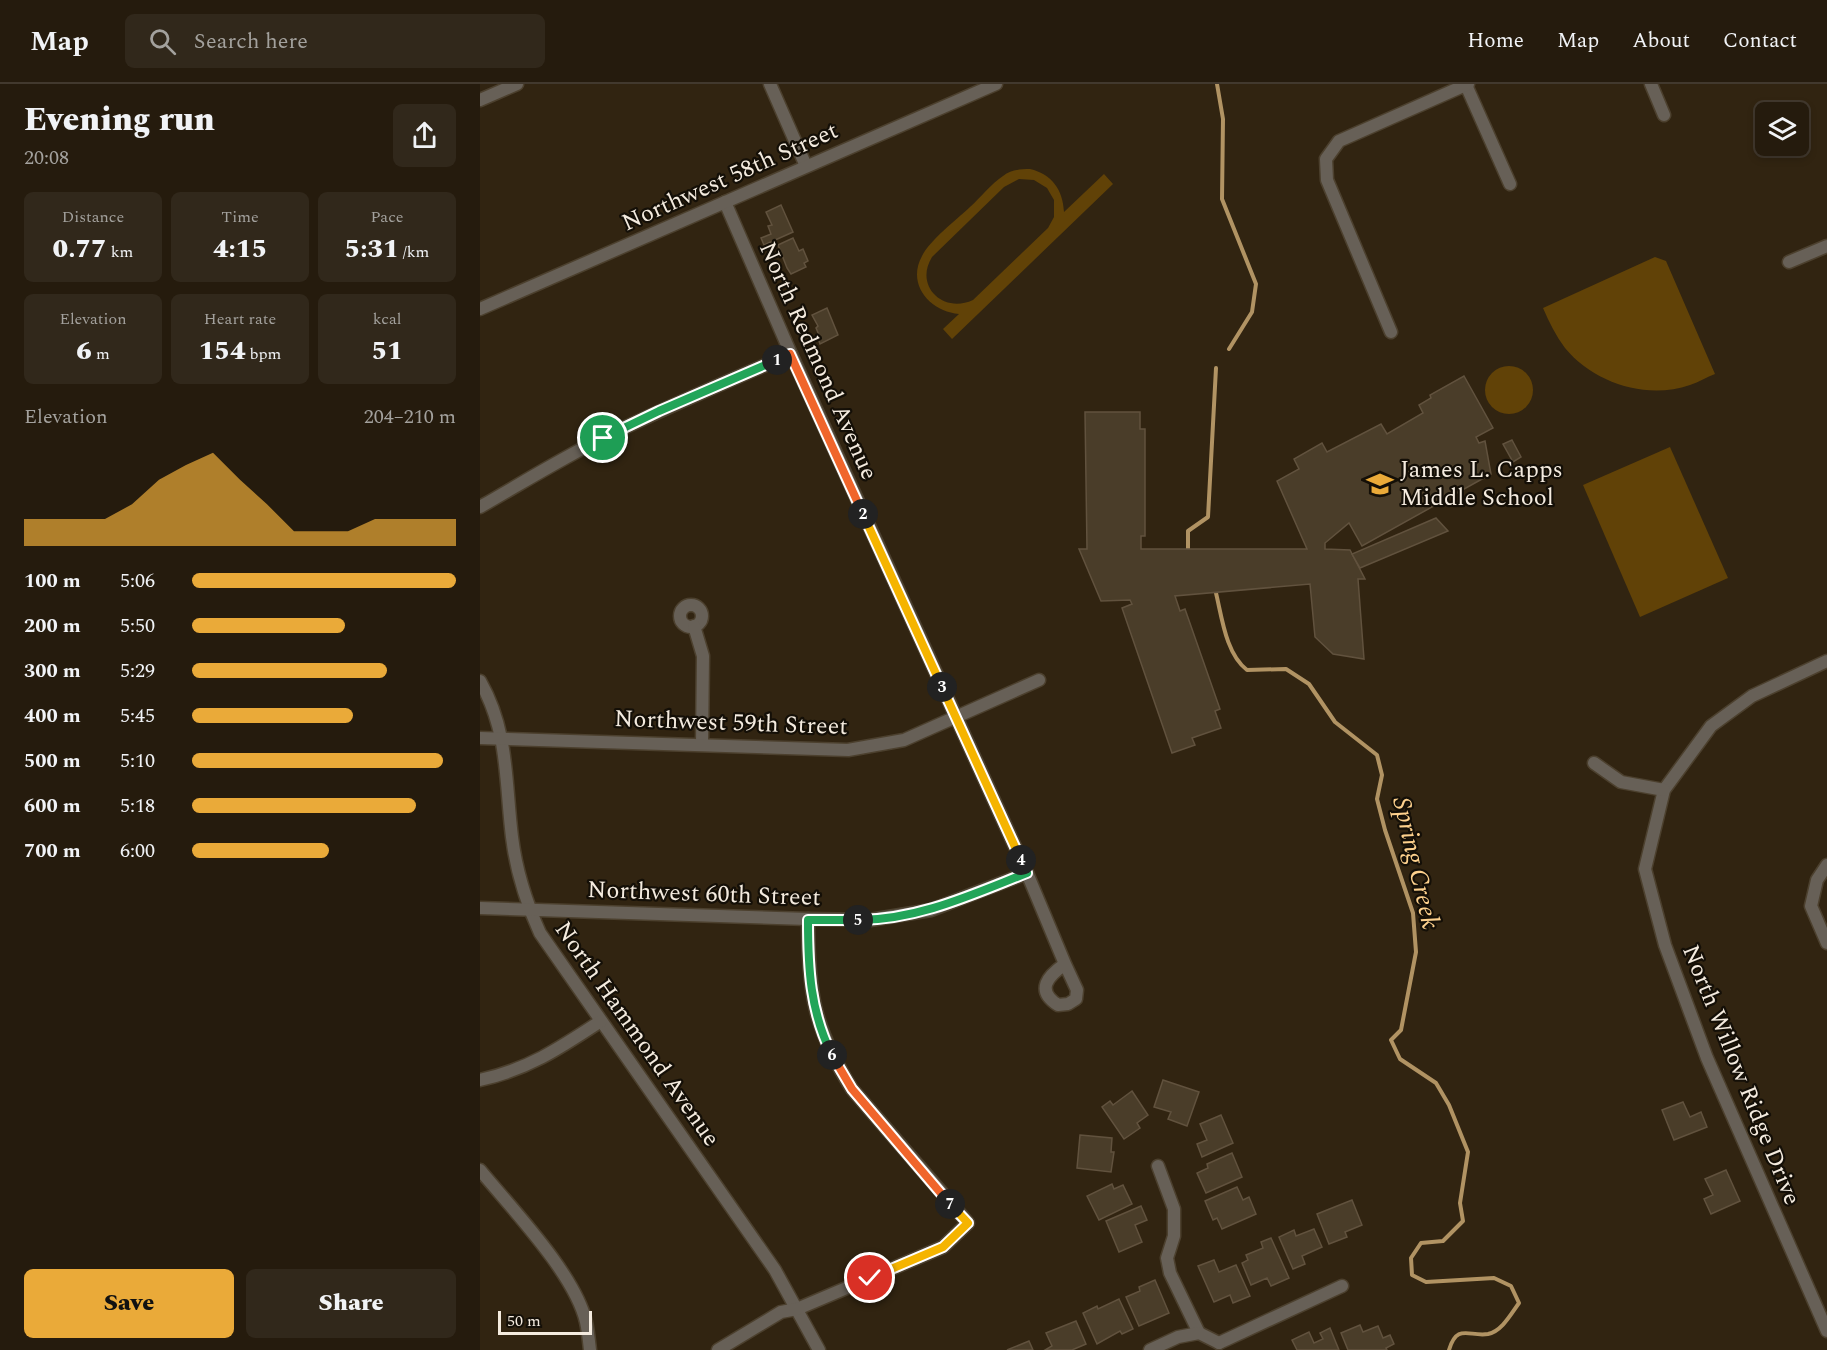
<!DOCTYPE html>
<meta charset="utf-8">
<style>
body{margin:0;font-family:Spectral,serif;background:#31281b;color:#f1f3f6;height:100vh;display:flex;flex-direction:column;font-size:22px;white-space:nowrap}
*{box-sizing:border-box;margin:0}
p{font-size:20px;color:#a3a19d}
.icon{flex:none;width:33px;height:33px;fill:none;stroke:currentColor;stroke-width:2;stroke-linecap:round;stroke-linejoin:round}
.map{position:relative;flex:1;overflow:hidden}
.side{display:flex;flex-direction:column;background:#251b0d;width:480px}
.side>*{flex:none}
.fabs{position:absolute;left:1275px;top:18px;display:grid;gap:12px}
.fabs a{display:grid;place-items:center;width:54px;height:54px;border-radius:9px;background:#251b0d;box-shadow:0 3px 9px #0003,0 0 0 2px #42392e;font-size:30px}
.scale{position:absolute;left:18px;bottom:15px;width:94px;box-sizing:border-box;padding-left:6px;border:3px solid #f4ebdf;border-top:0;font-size:16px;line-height:21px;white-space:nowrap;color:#f4ebdf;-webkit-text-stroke:4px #140f07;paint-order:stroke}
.pin{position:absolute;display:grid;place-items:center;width:51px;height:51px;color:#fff;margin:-26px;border:3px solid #fff;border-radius:50%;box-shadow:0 2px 6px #0007}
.km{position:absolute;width:30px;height:30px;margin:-15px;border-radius:50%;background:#222;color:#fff;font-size:16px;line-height:30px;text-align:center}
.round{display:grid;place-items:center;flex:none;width:63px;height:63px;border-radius:9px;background:#31281b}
.headline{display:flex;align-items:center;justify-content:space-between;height:102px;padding:0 24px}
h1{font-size:33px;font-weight:800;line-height:45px}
.metrics{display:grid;grid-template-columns:repeat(3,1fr);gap:9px;height:102px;padding:6px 24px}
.metrics div{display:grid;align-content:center;border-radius:9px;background:#31281b;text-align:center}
.metrics b{font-size:26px;font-weight:800}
.metrics small{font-size:16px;font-weight:400}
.metrics p{font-size:16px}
.chart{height:168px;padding:12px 24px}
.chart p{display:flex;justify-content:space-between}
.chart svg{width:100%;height:108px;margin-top:6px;fill:#eaaa39;opacity:.7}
.primary-button{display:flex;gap:12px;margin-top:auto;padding:12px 24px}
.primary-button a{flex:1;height:69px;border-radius:9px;background:#eaaa39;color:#111;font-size:24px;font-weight:800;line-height:69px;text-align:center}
.primary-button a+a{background:#31281b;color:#f1f3f6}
ul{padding:0 24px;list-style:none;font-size:20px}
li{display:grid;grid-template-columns:96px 72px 1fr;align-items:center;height:45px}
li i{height:15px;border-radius:8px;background:#eaaa39}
header{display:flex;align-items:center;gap:36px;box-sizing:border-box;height:84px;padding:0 30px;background:#251b0d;border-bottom:2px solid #42392e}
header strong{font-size:28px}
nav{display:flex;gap:33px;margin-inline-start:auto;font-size:21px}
.search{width:420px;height:54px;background:#31281b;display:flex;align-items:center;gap:15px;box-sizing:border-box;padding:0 21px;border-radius:9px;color:#a3a19d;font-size:22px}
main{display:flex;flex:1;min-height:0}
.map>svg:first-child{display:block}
.green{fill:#614207;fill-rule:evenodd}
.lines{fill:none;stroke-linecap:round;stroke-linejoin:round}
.stream{stroke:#b19363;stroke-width:4}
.building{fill:#4a3d29;stroke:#61523e;stroke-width:1.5}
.minor-casing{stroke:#4c402e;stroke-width:15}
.minor{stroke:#676057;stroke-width:12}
.split-1-casing{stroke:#fff;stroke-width:12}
.split-2-casing{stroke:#fff;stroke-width:12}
.split-3-casing{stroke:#fff;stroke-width:12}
.split-4-casing{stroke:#fff;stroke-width:12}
.split-5-casing{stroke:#fff;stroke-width:12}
.split-6-casing{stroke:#fff;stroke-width:12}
.split-7-casing{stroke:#fff;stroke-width:12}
.split-8-casing{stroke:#fff;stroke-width:12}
.split-1{stroke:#22a559;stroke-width:8}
.split-2{stroke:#f0652b;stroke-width:8}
.split-3{stroke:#f5b400;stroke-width:8}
.split-4{stroke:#f5b400;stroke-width:8}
.split-5{stroke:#22a559;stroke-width:8}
.split-6{stroke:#22a559;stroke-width:8}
.split-7{stroke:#f0652b;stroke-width:8}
.split-8{stroke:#f5b400;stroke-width:8}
.labels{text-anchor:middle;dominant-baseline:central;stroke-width:4.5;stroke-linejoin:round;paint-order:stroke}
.street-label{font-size:24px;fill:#f4ebdf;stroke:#140f07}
.poi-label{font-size:24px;fill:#f4ebdf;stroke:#140f07;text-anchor:start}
.water-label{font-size:26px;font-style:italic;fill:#fed18d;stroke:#140f07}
</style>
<header>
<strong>Map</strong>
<div class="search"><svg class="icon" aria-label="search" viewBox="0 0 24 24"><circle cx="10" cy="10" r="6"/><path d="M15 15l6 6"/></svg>Search here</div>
<nav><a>Home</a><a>Map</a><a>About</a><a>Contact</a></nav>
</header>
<main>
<section class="side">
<div class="headline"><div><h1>Evening run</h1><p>20:08</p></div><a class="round"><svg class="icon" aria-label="share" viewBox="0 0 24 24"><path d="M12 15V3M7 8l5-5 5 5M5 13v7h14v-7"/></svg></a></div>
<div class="metrics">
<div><p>Distance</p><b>0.77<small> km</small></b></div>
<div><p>Time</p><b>4:15</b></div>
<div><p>Pace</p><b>5:31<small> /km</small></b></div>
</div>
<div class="metrics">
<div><p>Elevation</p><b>6<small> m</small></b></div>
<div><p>Heart rate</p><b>154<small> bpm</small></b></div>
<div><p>kcal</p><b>51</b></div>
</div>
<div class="chart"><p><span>Elevation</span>204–210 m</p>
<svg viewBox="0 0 160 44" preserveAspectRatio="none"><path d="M0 44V33L10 33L20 33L30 33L40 27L50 17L60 11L70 6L80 17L90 27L100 38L110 38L120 38L130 33L140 33L150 33L160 33V44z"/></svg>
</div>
<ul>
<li><b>100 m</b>5:06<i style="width:100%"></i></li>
<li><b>200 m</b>5:50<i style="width:58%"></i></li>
<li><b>300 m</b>5:29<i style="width:74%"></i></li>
<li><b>400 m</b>5:45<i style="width:61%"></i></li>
<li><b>500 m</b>5:10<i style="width:95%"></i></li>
<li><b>600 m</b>5:18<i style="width:85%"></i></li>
<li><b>700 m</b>6:00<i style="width:52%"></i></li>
</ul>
<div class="primary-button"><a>Save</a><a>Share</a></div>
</section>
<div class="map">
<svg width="1347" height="1266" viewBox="0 0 1347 1266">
<rect width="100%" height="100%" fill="#312411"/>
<g class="green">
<path d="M 550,85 C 572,90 583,106 584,128 L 624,90 L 633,100 L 472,255 L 463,245 L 479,230 C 451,228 426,201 442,172 C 451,155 475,137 490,123 C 501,113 511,100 523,92 C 531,86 540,85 550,85 ZM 539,95 L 554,96 L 567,104 L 574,116 L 574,133 L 568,144 L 493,216 C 463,230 434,202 452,173 L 524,103 Z"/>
<path d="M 1175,173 L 1186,177 L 1235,290 C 1227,293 1219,298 1210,301 C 1166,316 1114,299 1085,264 C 1076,252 1069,238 1063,224 Z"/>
<circle cx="1029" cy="306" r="24"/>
<polygon points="1190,363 1248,494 1160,533 1103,401"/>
</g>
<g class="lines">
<g class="stream">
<polyline points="737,0 743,35 742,115 776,200 772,228 749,265"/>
<polyline points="708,465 708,447 728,433 736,284"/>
<path d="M 736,509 C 742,534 746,570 767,586 L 806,585 L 829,600 L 855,638 L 897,671 L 902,691 L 897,715 L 905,746 L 933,829 L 936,868 L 921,946 L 911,956 L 920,975 L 956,999 L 969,1021 L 988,1068 L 980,1119 L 983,1137 L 963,1157 L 941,1159 L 931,1174 L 932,1191 L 946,1198 L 1014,1194 L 1031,1202 L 1039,1219 C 1031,1230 1022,1247 1008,1250 C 989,1253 977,1239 969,1266"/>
</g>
</g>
<g class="building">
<polygon points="301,121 313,148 284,161 281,154 291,150 288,142 292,141 286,128"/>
<polygon points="313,154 319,167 323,165 328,177 324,179 326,183 311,190 307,184 298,161"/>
<polygon points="347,224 358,251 340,260 337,251 339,251 336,244 338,242 332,231"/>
<polygon points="984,292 1013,344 996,353 999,359 1005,357 1011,390 882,462 869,439 845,459 845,465 870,466 885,495 878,495 884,575 853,570 835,553 830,500 695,512 700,527 705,525 740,625 735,627 741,644 712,654 715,661 692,669 642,524 652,520 650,516 621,517 599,465 607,465 605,328 660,328 660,345 665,345 665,452 661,452 661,465 827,465 797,397 819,385 814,375 842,359 847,368 901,340 907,350 943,329 939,321 951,314 950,311"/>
<polygon points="1032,356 1041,373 1033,378 1023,360"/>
<polygon points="956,434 968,447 880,484 872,470"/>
<polygon points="683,996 719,1008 707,1042 688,1035 691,1028 674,1023"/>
<polygon points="652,1007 668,1031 657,1039 660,1044 644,1055 622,1023 630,1017 633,1021"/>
<polygon points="1203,1018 1210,1033 1221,1028 1227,1043 1194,1056 1182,1026"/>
<polygon points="741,1031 753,1059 722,1073 717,1060 727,1056 720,1040"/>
<polygon points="600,1051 632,1054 631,1068 634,1068 631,1088 597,1084"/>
<polygon points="752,1069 762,1093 726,1109 717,1089 728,1084 727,1080"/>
<polygon points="1246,1086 1260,1117 1231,1130 1224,1115 1233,1111 1225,1095"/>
<polygon points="632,1100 634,1105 643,1101 652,1120 619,1136 607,1112"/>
<polygon points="757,1103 763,1116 769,1113 776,1130 742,1145 737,1134 733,1136 725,1117"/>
<polygon points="872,1116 882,1141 865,1148 867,1153 849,1160 837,1130"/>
<polygon points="661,1122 667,1136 655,1141 662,1158 639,1168 626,1137"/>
<polygon points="834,1145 842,1163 822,1172 825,1180 813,1185 799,1153 814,1146 816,1152"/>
<polygon points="791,1154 809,1194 791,1202 787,1194 771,1201 762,1179 768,1176 766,1171 783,1164 781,1158"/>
<polygon points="734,1176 739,1188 756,1181 770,1212 753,1219 750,1211 734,1218 718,1182"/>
<polygon points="675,1196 689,1229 659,1242 646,1213 660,1207 659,1203"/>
<polygon points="639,1215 653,1245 642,1250 640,1247 617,1260 603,1229 617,1222 618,1225"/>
<polygon points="596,1237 606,1260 592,1266 565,1266 572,1262 566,1249"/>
<polygon points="880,1241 883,1248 898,1242 903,1254 910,1251 914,1260 906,1264 907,1266 868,1266 861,1249"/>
<polygon points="850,1244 859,1266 817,1266 812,1256 829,1248 834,1259 843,1255 840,1249"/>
<polygon points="549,1257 553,1266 527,1266"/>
</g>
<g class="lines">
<defs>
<g id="minor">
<polyline points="290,0 326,82"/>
<polyline points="1171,0 1184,31"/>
<polyline points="986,1 1030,100"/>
<polyline points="0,16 37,0"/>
<path d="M 245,118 L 311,270 L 547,789 L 585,880 C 568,892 555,906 578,921 L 588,920 L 596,915 L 597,906 L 585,880"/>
<polyline points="1309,178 1347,162"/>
<polyline points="0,225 516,0"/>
<polyline points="911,248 847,96 846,75 859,57 988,0"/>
<path d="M 0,423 C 42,399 82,374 125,353 C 186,323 248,297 311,270"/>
<circle cx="211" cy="532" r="11"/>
<polyline points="214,542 223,572 222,660"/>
<polyline points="1347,577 1272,612 1231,642 1184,706 1165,785 1185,861 1227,974 1347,1247"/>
<path d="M 0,597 C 29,648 25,697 32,753 C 36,786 46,818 60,849 L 295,1186 L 339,1266"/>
<polyline points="0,654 368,666 424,656 559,596"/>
<polyline points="1114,679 1141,698 1184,706"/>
<polyline points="1347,781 1337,796 1331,822 1347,859"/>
<polyline points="0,824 328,835 390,836 451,826 547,789"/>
<path d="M 0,996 C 49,985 80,964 121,937"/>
<polyline points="678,1082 694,1125 694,1152 687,1174 690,1189 719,1249"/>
<path d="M 0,1086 C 32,1125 95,1190 106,1238 C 108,1247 109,1257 110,1266"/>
<polyline points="739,1259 862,1202"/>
<path d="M 238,1266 L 301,1228 L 317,1225 L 463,1163 L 488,1139 L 372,1005 C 333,943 328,907 328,835"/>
<polyline points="670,1266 698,1253 719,1249 739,1259"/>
</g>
</defs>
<use href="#minor" class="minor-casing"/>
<use href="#minor" class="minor"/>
</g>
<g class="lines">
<defs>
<polyline id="split-1" points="123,354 179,327 297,276"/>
<polyline id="split-2" points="297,276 310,270 383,430"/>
<polyline id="split-3" points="383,430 462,603"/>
<polyline id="split-4" points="462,603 541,776"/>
<path id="split-5" d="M 378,836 C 438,836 493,810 547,789 L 541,776"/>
<path id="split-6" d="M 352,971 C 330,927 328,884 328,836 L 378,836"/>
<polyline id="split-7" points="352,971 372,1005 470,1120"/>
<polyline id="split-8" points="390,1194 463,1163 488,1139 470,1120"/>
</defs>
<use href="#split-1" class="split-1-casing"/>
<use href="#split-2" class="split-2-casing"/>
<use href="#split-3" class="split-3-casing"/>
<use href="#split-4" class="split-4-casing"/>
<use href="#split-5" class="split-5-casing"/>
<use href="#split-6" class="split-6-casing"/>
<use href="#split-7" class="split-7-casing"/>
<use href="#split-8" class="split-8-casing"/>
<use href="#split-1" class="split-1"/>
<use href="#split-2" class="split-2"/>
<use href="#split-3" class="split-3"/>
<use href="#split-4" class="split-4"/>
<use href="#split-5" class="split-5"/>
<use href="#split-6" class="split-6"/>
<use href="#split-7" class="split-7"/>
<use href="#split-8" class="split-8"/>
</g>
<defs>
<symbol id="school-bare" viewBox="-9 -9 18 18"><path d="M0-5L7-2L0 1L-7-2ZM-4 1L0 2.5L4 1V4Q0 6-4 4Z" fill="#eaaa39" stroke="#140f07" stroke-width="2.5" paint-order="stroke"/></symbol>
</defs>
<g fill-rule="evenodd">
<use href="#school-bare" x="881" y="381" width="38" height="38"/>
</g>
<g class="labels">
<g class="street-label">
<text transform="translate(250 93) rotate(-24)">Northwest 58th Street</text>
<text transform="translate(338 277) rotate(66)">North Redmond Avenue</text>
<text transform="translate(251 639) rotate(2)">Northwest 59th Street</text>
<text transform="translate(224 810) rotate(2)">Northwest 60th Street</text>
<text transform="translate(157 950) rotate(55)">North Hammond Avenue</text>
<text transform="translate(1261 991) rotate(68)">North Willow Ridge Drive</text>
</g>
<g class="poi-label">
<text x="920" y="386">James L. Capps<tspan x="920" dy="28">Middle School</tspan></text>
</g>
<g class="water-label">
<text transform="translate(936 779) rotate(77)">Spring Creek</text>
</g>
</g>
</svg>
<div class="fabs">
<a><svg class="icon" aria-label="layers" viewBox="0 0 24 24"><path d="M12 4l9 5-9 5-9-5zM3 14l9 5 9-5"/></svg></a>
</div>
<div class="scale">50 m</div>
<div class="pin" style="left:123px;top:354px;background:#1e9e55"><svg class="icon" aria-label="arrive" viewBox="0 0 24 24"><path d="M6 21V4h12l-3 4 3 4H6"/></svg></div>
<div class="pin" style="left:390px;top:1194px;background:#d93025"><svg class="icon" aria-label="check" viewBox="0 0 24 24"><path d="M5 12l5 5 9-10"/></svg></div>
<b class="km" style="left:297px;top:276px">1</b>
<b class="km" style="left:383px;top:430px">2</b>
<b class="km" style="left:462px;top:603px">3</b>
<b class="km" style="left:541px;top:776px">4</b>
<b class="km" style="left:378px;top:836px">5</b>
<b class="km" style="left:352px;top:971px">6</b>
<b class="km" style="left:470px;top:1120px">7</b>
</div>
</main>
